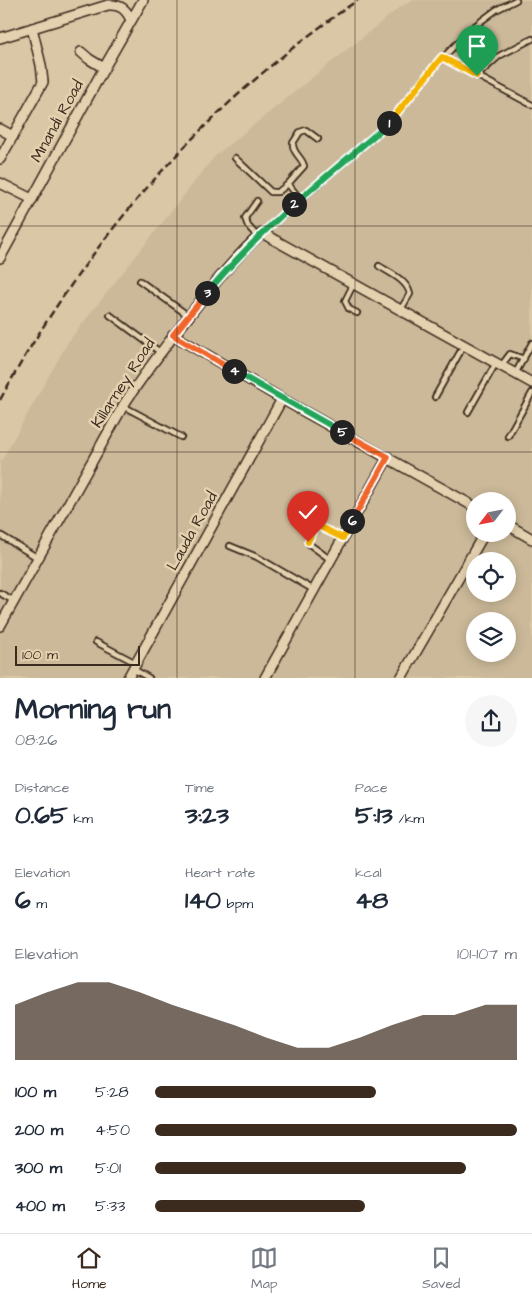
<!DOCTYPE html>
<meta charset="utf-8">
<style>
body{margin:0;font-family:"Architects Daughter",sans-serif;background:#f6f6f7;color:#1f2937;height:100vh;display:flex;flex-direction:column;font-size:19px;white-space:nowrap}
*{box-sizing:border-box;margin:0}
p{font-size:16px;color:#747a83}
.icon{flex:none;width:28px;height:28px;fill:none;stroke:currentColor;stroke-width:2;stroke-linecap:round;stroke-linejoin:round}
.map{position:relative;height:678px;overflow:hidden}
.sheet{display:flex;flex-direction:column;background:#fff;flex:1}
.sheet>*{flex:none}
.needle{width:32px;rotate:238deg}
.fabs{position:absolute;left:466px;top:492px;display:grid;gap:10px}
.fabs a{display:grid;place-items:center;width:50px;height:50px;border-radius:50%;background:#fff;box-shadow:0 2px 12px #0003;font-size:25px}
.scale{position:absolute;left:15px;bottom:12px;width:125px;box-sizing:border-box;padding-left:5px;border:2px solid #3b2a1e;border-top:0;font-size:14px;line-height:18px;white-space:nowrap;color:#3b2a1e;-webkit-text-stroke:4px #e4d1af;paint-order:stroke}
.pin{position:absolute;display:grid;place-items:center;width:42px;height:42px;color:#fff;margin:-51px -21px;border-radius:50% 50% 50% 0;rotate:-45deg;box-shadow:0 0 5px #0007}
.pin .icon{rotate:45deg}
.km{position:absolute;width:25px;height:25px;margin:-12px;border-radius:50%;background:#222;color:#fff;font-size:14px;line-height:25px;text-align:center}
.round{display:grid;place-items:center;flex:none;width:52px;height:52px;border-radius:26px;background:#f6f6f7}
.headline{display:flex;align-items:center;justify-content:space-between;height:85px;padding:0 15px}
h1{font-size:28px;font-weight:700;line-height:38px}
.figures{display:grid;grid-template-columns:repeat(3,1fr);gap:8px;height:85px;padding:5px 15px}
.figures div{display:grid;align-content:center}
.figures b{font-size:25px;font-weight:700}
.figures small{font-size:14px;font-weight:400}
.figures p{font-size:14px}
.chart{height:140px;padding:10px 15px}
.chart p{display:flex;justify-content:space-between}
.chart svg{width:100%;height:90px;margin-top:5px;fill:#3b2a1e;opacity:.7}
ul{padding:0 15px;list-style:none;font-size:16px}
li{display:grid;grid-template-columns:80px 60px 1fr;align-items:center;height:38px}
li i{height:12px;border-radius:6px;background:#3b2a1e}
.dock{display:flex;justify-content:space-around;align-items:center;height:70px;border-top:1px solid #e0e1e3;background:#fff;font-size:14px;color:#747a83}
.dock a{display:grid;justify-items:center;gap:2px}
.dock .active{color:#3b2a1e}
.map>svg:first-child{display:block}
.built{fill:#cbb999;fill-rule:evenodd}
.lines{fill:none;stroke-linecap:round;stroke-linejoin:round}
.lane-casing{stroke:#3b2a1e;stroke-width:8}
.street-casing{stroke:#3b2a1e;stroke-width:12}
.lane{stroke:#e4d1af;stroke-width:4.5}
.street{stroke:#e4d1af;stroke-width:9}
.rail{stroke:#3b2a1e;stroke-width:2.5;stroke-dasharray:8 4;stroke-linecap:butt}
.split-1-casing{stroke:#fff;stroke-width:10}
.split-2-casing{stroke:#fff;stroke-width:10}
.split-3-casing{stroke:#fff;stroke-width:10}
.split-4-casing{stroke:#fff;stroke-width:10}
.split-5-casing{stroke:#fff;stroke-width:10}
.split-6-casing{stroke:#fff;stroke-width:10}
.split-7-casing{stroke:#fff;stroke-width:10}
.split-1{stroke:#f5b400;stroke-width:6}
.split-2{stroke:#22a559;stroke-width:6}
.split-3{stroke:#22a559;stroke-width:6}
.split-4{stroke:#f0652b;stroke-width:6}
.split-5{stroke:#22a559;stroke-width:6}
.split-6{stroke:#f0652b;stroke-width:6}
.split-7{stroke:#f5b400;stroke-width:6}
.grid{fill:none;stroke:#3b2a1e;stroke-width:1;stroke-opacity:0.55}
.labels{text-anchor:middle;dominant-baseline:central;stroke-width:5;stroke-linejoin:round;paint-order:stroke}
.street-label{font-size:16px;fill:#3b2a1e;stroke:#e4d1af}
</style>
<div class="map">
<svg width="532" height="678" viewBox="0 0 532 678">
<rect width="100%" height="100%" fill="#dac7a6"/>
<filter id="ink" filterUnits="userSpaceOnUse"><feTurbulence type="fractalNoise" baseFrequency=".02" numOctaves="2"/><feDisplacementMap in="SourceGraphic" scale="10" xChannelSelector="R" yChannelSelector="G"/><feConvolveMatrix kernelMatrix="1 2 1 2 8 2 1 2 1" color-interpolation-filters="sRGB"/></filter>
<g filter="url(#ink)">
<path class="built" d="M 414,0 L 532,0 L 532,678 L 0,678 L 0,463 L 68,342 L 215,156 L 400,7 ZM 475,501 L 508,501 L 508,534 L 475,534 ZM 475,561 L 508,561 L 508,594 L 475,594 ZM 475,621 L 508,621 L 508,654 L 475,654 Z"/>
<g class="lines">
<defs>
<g id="lane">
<polyline points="442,57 532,105"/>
<polyline points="477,76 499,56 532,39"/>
<polyline points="235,158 271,192 278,192 288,184"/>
<path d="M 300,199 L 288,184 L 304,166 C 302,157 292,153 293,143 L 300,132 L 306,130 L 318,139"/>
<polyline points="257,201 245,218 248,226 258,237"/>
<polyline points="262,233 392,120 432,69 472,28 496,10 516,0"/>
<path d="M 379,266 C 390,273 407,280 410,294 L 401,309"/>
<polyline points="140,281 189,316"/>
<polyline points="354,283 345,301 349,309 357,313"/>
<polyline points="110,315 160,352"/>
<polyline points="501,366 510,354 524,359"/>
<polyline points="515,374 532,343"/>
<polyline points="435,397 464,345"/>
<polyline points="123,406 181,437"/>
<polyline points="468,412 496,363"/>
<polyline points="508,436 532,393"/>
<polyline points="0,535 38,558"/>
<polyline points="230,546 257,557 314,590"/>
<polyline points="331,560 309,544 308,540 314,528 320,526 342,538"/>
<polyline points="0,593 14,601"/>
<polyline points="96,642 136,663"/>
<polyline points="133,669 149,678"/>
</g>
<g id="street">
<path d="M 0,38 L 108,5 C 120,4 126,9 131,20"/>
<polyline points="81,52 89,59 104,68"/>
<polyline points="0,129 13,136"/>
<polyline points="0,159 43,82 41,65 32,28"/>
<polyline points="0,183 32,199"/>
<polyline points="0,258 104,68 143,0"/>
<polyline points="173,335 282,399 475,507"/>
<polyline points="508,525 532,539"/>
<path d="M 0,626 L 123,406 C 143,374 166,346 189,316 C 211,287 235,257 262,233 L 532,383"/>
<polyline points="128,678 282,399"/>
<polyline points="265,678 388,457"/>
<polyline points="401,678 484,534"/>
</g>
</defs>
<use href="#lane" class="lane-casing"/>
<use href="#street" class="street-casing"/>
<use href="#lane" class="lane"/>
<use href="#street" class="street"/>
<path class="rail" d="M 0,400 C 87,240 208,102 358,0"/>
</g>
</g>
<g class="lines" filter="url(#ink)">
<defs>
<polyline id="split-1" points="389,123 442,57 477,76"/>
<polyline id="split-2" points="294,204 389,123"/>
<path id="split-3" d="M 207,293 C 234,260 263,232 294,204"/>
<polyline id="split-4" points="207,293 173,335 234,371"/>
<polyline id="split-5" points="234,371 342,432"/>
<polyline id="split-6" points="342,432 388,457 352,521"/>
<polyline id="split-7" points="308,542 314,528 318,526 343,538 352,521"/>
</defs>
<use href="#split-1" class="split-1-casing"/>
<use href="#split-2" class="split-2-casing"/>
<use href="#split-3" class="split-3-casing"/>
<use href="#split-4" class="split-4-casing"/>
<use href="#split-5" class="split-5-casing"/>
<use href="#split-6" class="split-6-casing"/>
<use href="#split-7" class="split-7-casing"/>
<use href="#split-1" class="split-1"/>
<use href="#split-2" class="split-2"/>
<use href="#split-3" class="split-3"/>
<use href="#split-4" class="split-4"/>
<use href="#split-5" class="split-5"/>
<use href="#split-6" class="split-6"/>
<use href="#split-7" class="split-7"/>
</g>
<path class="grid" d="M 177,0 L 177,678M 355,0 L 355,678M 0,226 L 532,226M 0,452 L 532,452"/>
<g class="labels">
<g class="street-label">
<text transform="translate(57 121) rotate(-61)">Mnandi Road</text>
<text transform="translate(123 383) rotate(-57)">Killarney Road</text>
<text transform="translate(192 531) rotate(-61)">Lauda Road</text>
</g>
</g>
</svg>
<div class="fabs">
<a><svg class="needle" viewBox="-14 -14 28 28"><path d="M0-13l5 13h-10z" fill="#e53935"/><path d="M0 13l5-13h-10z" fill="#747a83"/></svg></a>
<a><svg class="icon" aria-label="locate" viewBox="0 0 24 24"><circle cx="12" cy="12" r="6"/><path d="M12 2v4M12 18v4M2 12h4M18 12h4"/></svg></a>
<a><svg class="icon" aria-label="layers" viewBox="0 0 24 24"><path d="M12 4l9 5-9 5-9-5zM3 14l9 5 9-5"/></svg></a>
</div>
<div class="scale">100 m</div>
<div class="pin" style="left:477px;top:76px;background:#1e9e55"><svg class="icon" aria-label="arrive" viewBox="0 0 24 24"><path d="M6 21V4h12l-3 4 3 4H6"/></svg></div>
<div class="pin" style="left:308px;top:542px;background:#d93025"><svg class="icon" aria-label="check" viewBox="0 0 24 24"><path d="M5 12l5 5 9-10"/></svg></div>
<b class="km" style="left:389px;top:123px">1</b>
<b class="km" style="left:294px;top:204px">2</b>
<b class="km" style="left:207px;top:293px">3</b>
<b class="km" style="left:234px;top:371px">4</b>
<b class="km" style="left:342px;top:432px">5</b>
<b class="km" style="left:352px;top:521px">6</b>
</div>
<section class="sheet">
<div class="headline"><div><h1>Morning run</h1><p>08:26</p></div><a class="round"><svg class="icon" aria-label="share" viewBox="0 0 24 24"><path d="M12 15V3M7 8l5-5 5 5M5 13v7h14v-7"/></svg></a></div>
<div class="figures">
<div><p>Distance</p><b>0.65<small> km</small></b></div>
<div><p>Time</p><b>3:23</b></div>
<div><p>Pace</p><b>5:13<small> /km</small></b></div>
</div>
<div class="figures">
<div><p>Elevation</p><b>6<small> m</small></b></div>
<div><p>Heart rate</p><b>140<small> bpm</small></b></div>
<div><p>kcal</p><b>48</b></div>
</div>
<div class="chart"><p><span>Elevation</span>101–107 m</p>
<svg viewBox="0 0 160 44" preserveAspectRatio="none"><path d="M0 44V17L10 11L20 6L30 6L40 11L50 17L60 22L70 27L80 33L90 38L100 38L110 33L120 27L130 22L140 22L150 17L160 17V44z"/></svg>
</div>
<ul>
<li><b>100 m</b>5:28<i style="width:61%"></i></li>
<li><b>200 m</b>4:50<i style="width:100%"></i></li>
<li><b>300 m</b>5:01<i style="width:86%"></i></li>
<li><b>400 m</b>5:33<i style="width:58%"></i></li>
</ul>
</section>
<nav class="dock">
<a class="active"><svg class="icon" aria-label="home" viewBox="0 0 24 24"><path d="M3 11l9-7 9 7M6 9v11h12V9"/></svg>Home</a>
<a><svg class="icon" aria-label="map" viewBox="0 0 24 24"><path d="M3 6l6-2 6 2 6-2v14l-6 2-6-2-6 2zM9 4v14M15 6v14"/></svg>Map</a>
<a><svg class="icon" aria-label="saved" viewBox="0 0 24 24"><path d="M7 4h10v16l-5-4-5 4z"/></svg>Saved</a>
</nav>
